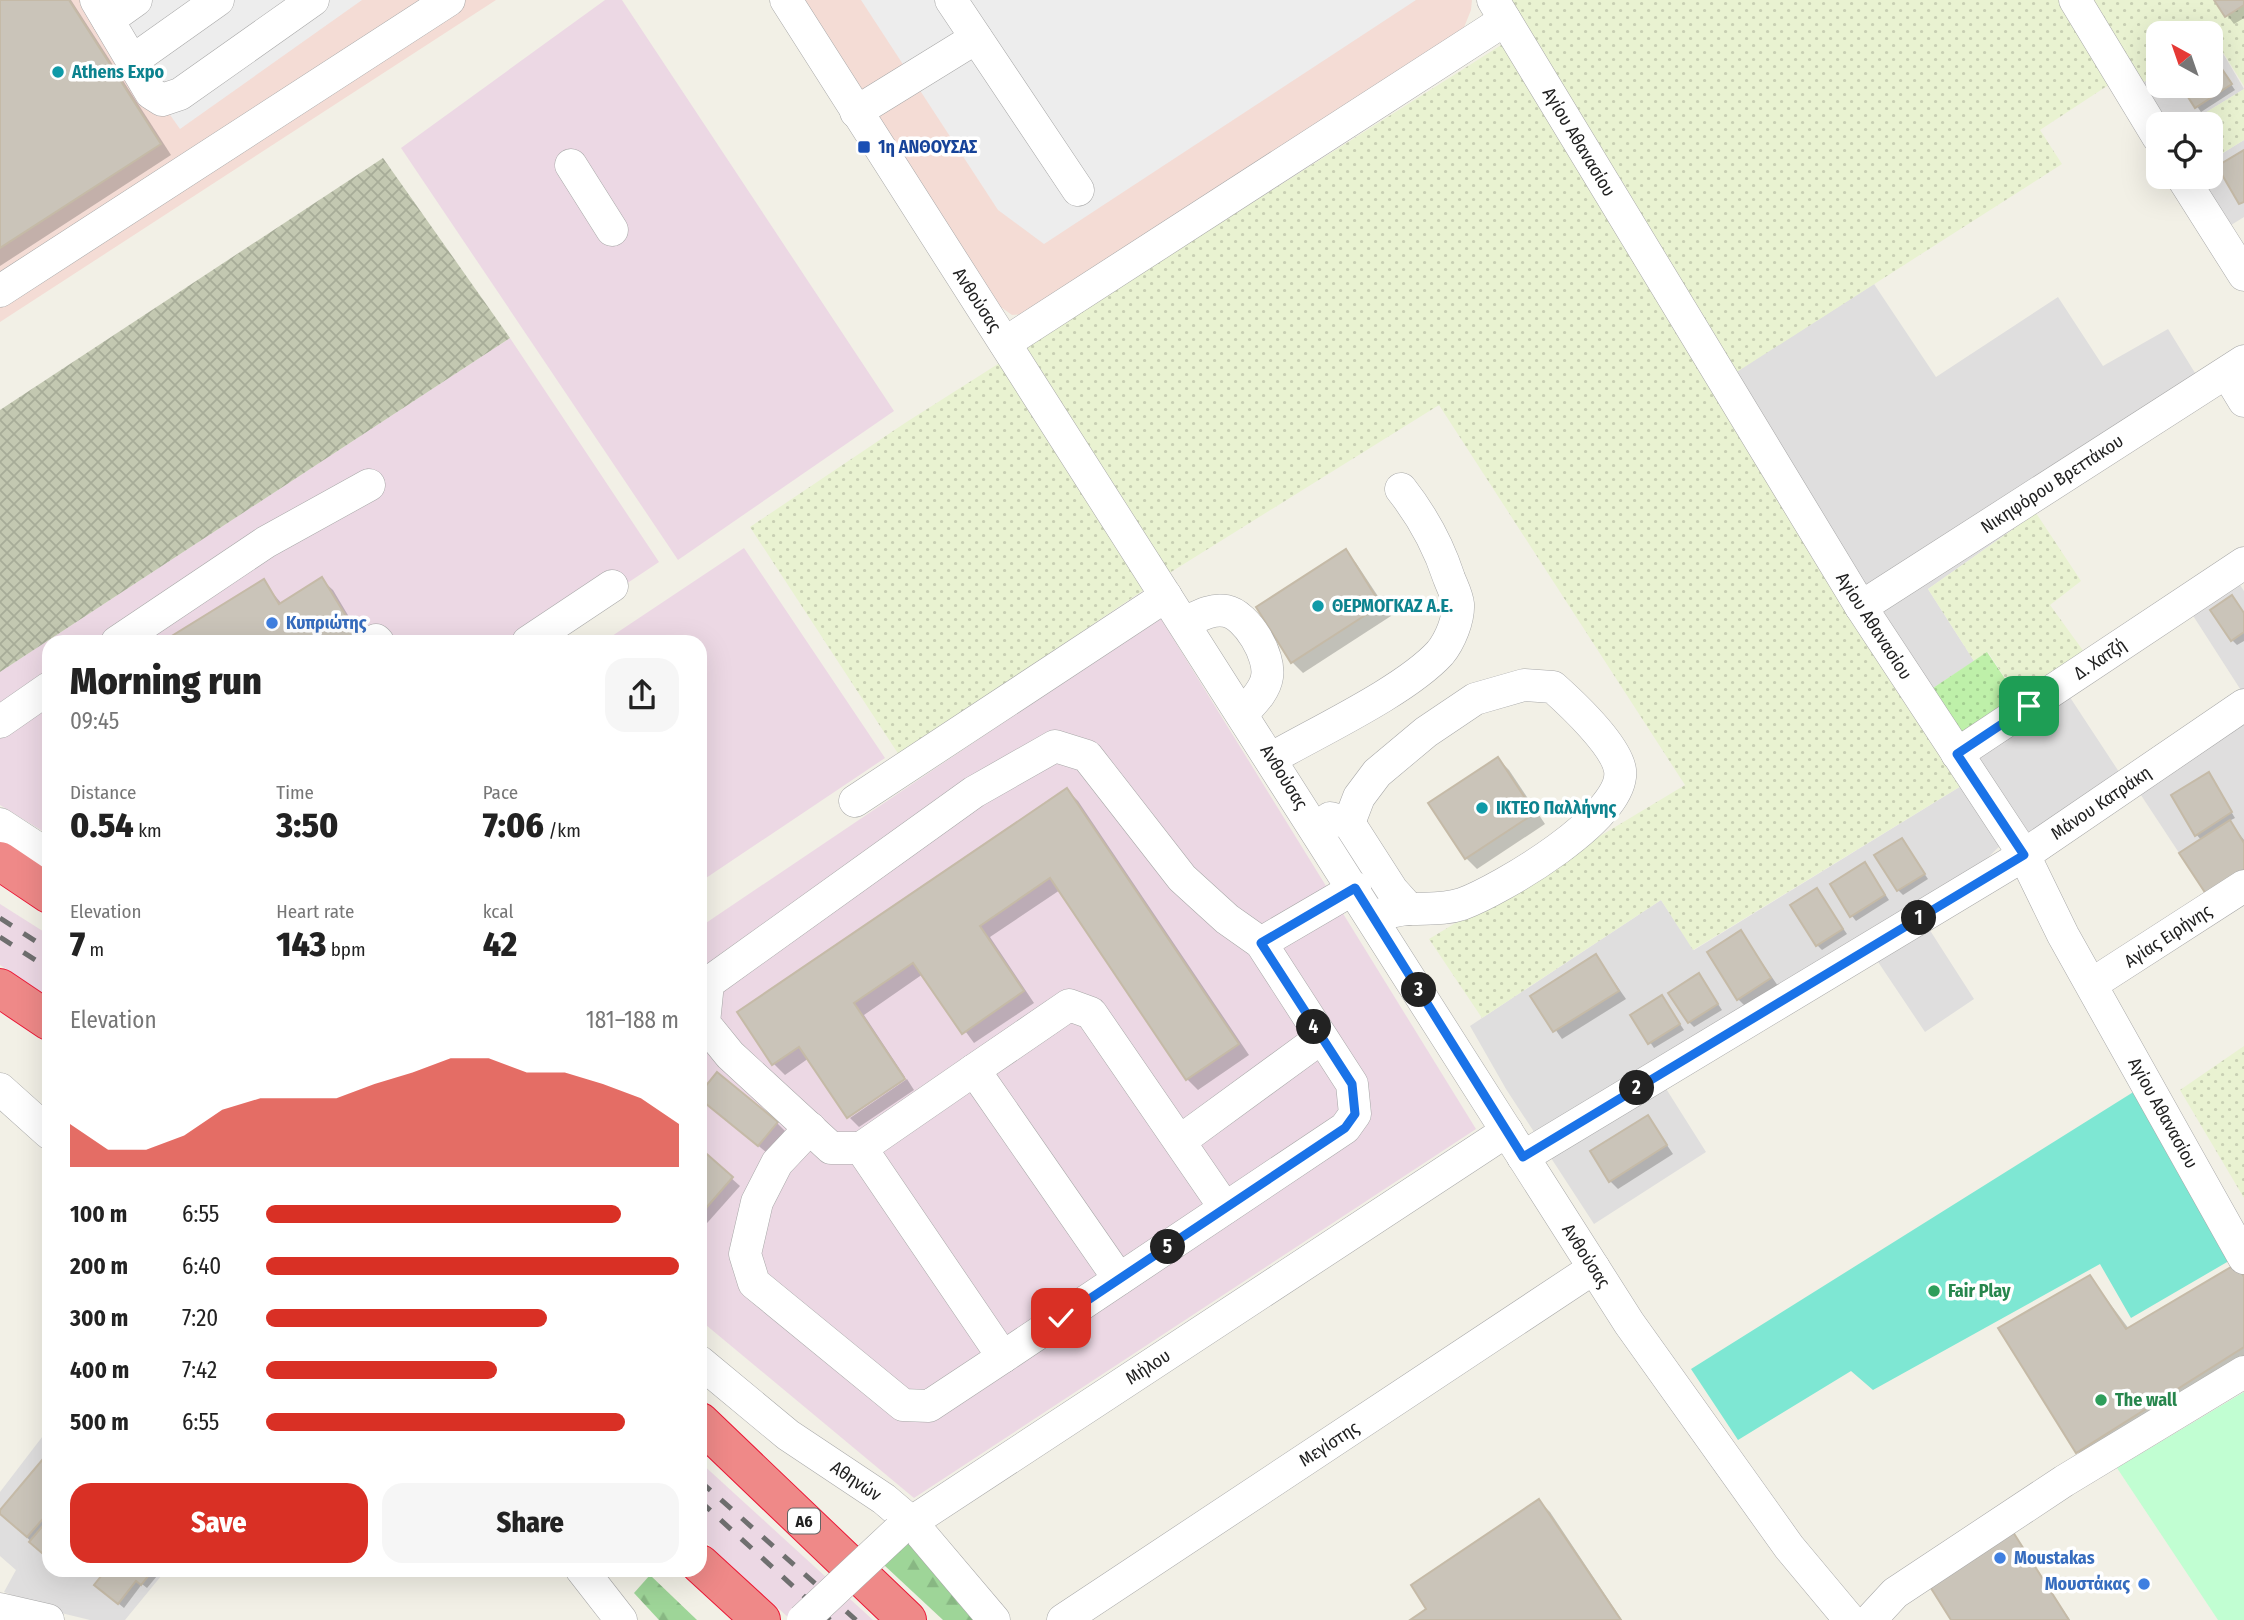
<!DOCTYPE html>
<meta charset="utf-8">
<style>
body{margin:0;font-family:"Fira Sans Condensed",sans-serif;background:#f6f6f6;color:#222;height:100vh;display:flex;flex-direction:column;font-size:26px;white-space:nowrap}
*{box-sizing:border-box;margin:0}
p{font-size:23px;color:#767676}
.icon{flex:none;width:38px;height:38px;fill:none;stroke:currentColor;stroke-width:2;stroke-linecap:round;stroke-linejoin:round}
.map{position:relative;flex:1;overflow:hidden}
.details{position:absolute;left:42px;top:635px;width:665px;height:942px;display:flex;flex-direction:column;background:#fff;border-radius:21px;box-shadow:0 7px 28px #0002}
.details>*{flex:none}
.needle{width:46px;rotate:320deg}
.buttons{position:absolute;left:2146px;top:21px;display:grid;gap:14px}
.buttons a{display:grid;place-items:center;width:77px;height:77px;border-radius:14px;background:#fff;box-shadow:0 7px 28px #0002;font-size:35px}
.pin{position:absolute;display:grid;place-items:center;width:60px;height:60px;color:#fff;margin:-30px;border-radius:14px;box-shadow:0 4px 10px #0006}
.km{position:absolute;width:35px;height:35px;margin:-18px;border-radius:50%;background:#222;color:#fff;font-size:19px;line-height:35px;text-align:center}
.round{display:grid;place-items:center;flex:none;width:74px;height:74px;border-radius:21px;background:#f6f6f6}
.head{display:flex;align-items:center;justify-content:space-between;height:119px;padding:0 28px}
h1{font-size:38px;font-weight:800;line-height:52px}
.stats{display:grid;grid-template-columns:repeat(3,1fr);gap:10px;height:119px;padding:7px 28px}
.stats div{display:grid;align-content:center}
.stats b{font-size:35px;font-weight:800}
.stats small{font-size:19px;font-weight:400}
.stats p{font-size:19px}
.chart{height:196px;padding:14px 28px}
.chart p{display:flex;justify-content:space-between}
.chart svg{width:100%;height:126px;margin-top:7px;fill:#d93025;opacity:.7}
.primary-button{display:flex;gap:14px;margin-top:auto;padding:14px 28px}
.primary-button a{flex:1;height:80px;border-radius:21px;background:#d93025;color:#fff;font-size:28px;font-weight:800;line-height:80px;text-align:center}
.primary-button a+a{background:#f6f6f6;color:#222}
ul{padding:0 28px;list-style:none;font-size:23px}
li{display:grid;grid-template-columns:112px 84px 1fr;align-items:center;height:52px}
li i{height:18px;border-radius:9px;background:#d93025}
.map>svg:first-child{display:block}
.residential{fill:#dfdede}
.commercial{fill:#f4dcd5}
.industrial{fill:#ecd8e4}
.construction{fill:url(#construction-cross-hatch)}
.farmland{fill:url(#farmland-dots)}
.grass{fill:url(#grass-dots)}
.forest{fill:url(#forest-firs)}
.park{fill:#c1fed2}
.pitch{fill:#7ee7d3}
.parking{fill:#ededed}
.shadow{fill:#0003}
.building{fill:#cac4b9;stroke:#c5baa7;stroke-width:2}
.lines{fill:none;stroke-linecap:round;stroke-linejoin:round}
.minor-casing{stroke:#a8a8a8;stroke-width:33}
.highway-casing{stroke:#eb1837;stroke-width:40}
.minor{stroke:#fff;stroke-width:32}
.highway{stroke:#ef8988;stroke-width:38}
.rail{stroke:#6f6f6f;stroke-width:5;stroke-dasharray:14 14;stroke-linecap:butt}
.minor-bridge-casing{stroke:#a8a8a8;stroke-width:33;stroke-linecap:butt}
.minor-bridge{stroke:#fff;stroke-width:32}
.route-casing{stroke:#fff;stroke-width:14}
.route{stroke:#1a73e8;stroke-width:9}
.culture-dot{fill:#0f9aa8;stroke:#fff;stroke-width:2.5}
.transit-dot{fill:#1a4fb4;stroke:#fff;stroke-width:2.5}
.shop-dot{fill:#3f7fe0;stroke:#fff;stroke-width:2.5}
.leisure-dot{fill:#2e9e5b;stroke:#fff;stroke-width:2.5}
.labels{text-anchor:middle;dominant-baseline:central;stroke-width:7;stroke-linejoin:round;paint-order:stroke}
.shield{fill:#fff;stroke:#646464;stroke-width:2}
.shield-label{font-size:16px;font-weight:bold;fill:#212121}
.culture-label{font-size:18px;font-weight:bold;fill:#0d838f;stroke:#fff;text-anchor:start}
.street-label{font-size:18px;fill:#212121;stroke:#fff}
.transit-label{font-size:18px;font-weight:bold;fill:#164399;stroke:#fff;text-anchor:start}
.shop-label{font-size:18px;font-weight:bold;fill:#366cbe;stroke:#fff;text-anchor:start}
.leisure-label{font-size:18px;font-weight:bold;fill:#27864d;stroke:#fff;text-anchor:start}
</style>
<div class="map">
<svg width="2244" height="1620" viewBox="0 0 2244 1620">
<defs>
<pattern id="construction-cross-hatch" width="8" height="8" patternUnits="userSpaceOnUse" patternTransform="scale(1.75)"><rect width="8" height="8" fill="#c3c8b1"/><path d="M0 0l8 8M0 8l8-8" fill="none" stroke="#a7ac98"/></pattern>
<pattern id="farmland-dots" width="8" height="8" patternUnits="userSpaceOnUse" patternTransform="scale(1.75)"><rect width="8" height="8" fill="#e9f2d1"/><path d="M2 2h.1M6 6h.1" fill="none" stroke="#c8cfb3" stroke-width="1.8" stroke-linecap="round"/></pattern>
<pattern id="grass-dots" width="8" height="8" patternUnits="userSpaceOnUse" patternTransform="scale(1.75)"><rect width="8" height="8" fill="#bef0a9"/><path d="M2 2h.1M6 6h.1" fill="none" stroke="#a3ce91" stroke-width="1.8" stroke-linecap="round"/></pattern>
<pattern id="forest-firs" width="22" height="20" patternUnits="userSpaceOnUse" patternTransform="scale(1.75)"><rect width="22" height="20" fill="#9ed598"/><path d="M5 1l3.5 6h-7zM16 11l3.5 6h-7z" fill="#88b783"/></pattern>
</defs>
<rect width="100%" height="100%" fill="#f2f0e6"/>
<g class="residential">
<polygon points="2214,38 2244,89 2187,124 2158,124 2158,143 2147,150 2119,98 2158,73 2158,86 2210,86 2210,40"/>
<polygon points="2244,140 2244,217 2207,240 2184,177 2210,177 2210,161"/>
<polygon points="1874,284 1936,377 2058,297 2103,366 2168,329 2211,399 2036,513 1928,589 1974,661 1915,700 1717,384"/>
<polygon points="2238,582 2244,591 2244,695 2192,614"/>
<polygon points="2056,676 2123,778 2026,843 2003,843 1979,866 1915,907 1974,999 1925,1032 1864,941 1653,1068 1706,1152 1594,1224 1506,1089 1470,1026 1661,900 1694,950 1966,783 1948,752"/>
<polygon points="2244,714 2244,877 2210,900 2135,786"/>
<polygon points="49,1428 49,1570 166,1570 125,1620 90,1620 53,1611 4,1592 16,1570 0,1556 0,1492"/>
</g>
<g class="commercial">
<polygon points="0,0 496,0 0,322"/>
<polygon points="805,0 1472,0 1471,10 1461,35 1025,314 1012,315 998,305"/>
</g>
<g class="industrial">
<polygon points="605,0 622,0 894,411 678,560 401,148"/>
<polygon points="510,338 659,562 539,642 49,642 49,835 0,805 0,672"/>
<polygon points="744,548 885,758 700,882 700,642 603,642"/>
<polygon points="1160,617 1476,1129 914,1498 700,1320 700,927"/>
<polygon points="0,904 49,935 49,997 0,965"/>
<polygon points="700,1462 873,1620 791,1620 700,1537"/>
</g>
<polygon class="construction" points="383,158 510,338 0,672 0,410"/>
<g class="farmland">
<polygon points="1497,0 2244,0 2244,86 2214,38 2210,40 2210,33 2158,33 2158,73 2119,98 2110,84 2040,130 2062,164 1718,384 1966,783 1693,950 1661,900 1482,1018 1429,939 1685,785 1439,405 1163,577 899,755 750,527 905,423 1517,35"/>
<polygon points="2244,89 2244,140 2210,161 2210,124 2187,124"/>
<polygon points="2036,513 2081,581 2050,605 2087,656 2020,701 1988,652 1974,661 1928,589"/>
<polygon points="2244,1046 2244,1198 2180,1090"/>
</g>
<polygon class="grass" points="1987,652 2020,701 1948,752 1915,700"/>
<g class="forest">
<polygon points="909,1543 977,1620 943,1620 884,1565"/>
<polygon points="650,1575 697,1620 659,1620 634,1593"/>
</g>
<polygon class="park" points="2244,1392 2244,1620 2218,1620 2117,1468"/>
<polygon class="pitch" points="2135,1091 2234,1258 2131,1318 2100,1264 1873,1390 1851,1371 1738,1440 1691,1369"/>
<g class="parking">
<polygon points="89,0 362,0 180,129"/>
<polygon points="861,0 1416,0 1044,244 998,210"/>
</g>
<g class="shadow">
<polygon points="0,0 71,0 171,155 0,266"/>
<polygon points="2216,0 2244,0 2244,18 2234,24"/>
<polygon points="2210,53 2235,90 2201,112 2183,86 2210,86"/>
<polygon points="1346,552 1356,563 1391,616 1303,673 1292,662"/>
<polygon points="322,580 333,590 364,642 166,642 263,582 282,604"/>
<polygon points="2232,597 2244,613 2244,641 2237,645 2232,640"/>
<polygon points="1498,759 1509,770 1545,824 1477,869 1466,858"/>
<polygon points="2209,775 2235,818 2229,821 2244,840 2244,890 2196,834"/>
<polygon points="1067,790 1078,801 1249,1055 1198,1090 1187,1079 1060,890 990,937 1034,1003 974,1043 923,974 864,1015 905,1077 848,1115 809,1058 785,1075 774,1064"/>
<polygon points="1902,840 1928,879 1903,895 1898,890"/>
<polygon points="1869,870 1889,900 1856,921 1852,916"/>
<polygon points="1817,891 1847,934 1822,950 1817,945"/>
<polygon points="1741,932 1778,986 1746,1007 1738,999"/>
<polygon points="1596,956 1626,999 1562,1039 1532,996"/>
<polygon points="1699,975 1722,1010 1694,1027 1689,1022"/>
<polygon points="1662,997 1684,1030 1654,1048 1632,1015"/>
<polygon points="907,1079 914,1090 859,1127 850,1118"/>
<polygon points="700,1096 777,1123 785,1131 767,1153"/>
<polygon points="1648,1117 1673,1154 1618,1189 1610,1181"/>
<polygon points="700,1150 740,1186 700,1231"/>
<polygon points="2236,1266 2244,1274 2244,1364 2089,1463 2078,1452 2000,1329 2090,1277 2129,1329"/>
<polygon points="49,1466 49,1558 8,1520"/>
<polygon points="1539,1501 1550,1512 1622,1620 1413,1620 1429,1609"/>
<polygon points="2012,1534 2070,1620 1953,1620"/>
<polygon points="109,1570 151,1570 157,1576 147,1588 142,1584 124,1608 96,1585"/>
</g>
<g class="building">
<polygon points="0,0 69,0 161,144 0,248"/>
<polygon points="2214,0 2244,0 2244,5 2225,17"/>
<polygon points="2210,51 2232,84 2195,108 2181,86 2210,86"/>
<polygon points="2244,150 2244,202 2239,204 2217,166"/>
<polygon points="1346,549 1381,605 1291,663 1256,607"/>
<polygon points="322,577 362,642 162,642 264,579 279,604"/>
<polygon points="2232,595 2244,613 2244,632 2231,641 2210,610"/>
<polygon points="1498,757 1535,813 1465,859 1428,803"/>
<polygon points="2209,772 2232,812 2195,836 2171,795"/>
<polygon points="1067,788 1239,1044 1186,1080 1050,878 980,926 1024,991 962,1034 913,963 854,1003 905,1079 847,1118 799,1047 772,1065 737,1012"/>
<polygon points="2230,820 2244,843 2244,877 2210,900 2179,853"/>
<polygon points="1902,838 1925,874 1897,891 1874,855"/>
<polygon points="1865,862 1885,895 1850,917 1830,884"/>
<polygon points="1817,888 1843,929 1816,946 1790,905"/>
<polygon points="1741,930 1771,978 1737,1000 1707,952"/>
<polygon points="1596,954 1619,991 1553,1032 1530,996"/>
<polygon points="1699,973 1718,1004 1688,1023 1668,993"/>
<polygon points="1662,995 1680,1024 1648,1044 1630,1015"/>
<polygon points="717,1072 778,1122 758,1146 700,1099 700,1093"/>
<polygon points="1648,1115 1667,1145 1609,1182 1590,1151"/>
<polygon points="700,1148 733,1177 700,1215"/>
<polygon points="2236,1264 2244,1277 2244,1347 2076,1453 1998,1328 2090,1275 2126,1329"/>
<polygon points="43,1459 49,1464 49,1512 27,1537 0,1514 0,1510"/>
<polygon points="1539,1499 1621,1620 1410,1620 1426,1609 1411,1585"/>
<polygon points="46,1522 49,1524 49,1559 29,1542"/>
<polygon points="2013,1532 2069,1620 1951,1620 1929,1585"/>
<polygon points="106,1570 153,1570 141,1585 136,1581 118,1604 94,1585"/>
</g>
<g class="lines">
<defs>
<g id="minor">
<polyline points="96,0 151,93 162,100 180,94 313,0"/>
<polyline points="786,0 1629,1323 1789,1547 1850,1620"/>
<polyline points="951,0 1078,190"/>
<polyline points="1493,0 1861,607 2024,855 2063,935 2244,1258"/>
<polyline points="2075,0 2158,137"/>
<polyline points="108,20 136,0"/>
<polyline points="132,61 218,0"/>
<polyline points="856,112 976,38"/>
<polyline points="571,165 612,230"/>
<polyline points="2182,177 2244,275"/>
<polyline points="0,291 449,0"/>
<polyline points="1005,343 1505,20"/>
<polyline points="2227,373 2244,401"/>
<polyline points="1861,607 2244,361"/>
<path d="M 1184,623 C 1197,617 1211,608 1226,611 C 1247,615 1271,656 1267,677 C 1265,691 1252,703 1243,713"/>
<polyline points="376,640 378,642"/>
<polyline points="117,642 266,542 369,485"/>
<polyline points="528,642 612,586"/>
<polyline points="0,722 49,688"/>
<polygon points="1055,746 1087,756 1182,878 1227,919 1261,943 1352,1084 1355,1114 1345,1128 1003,1357 861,1148 831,1148 730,1055 704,1023 708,983 974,792"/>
<polyline points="1957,754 2244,563"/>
<path d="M 1272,758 C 1319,731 1405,691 1440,653 C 1450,641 1459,619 1458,604 C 1457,595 1452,586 1449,578 C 1438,544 1423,517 1401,489"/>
<polyline points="855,801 1166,596"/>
<polyline points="1330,818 1349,823 1392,890 1409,909"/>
<path d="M 1349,823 L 1359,797 L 1377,773 L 1426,732 L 1475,699 L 1524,685 L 1553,687 C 1572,704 1616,745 1620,770 C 1627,816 1500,890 1462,904 C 1444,910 1429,908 1410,909 C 1398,909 1385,914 1373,916"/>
<polyline points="0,824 49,856"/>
<polyline points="1261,943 1355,888"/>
<polyline points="2092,984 2244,886"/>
<polyline points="974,1070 1069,1005 1091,1013 1225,1208"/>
<polyline points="0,1089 49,1133"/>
<polyline points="810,1128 777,1163 757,1202 745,1254 754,1283 903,1405 929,1406 1003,1357"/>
<polyline points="1180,1141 1321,1038"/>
<polyline points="861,1148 974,1070 1119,1279"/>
<polyline points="1523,1157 2024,855 2244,705"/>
<polyline points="700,1362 788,1435 884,1499 911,1522 994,1620"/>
<polyline points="898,1531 1507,1131"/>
<polyline points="582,1570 621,1620"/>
<polyline points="0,1609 48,1620"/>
<polyline points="1063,1620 1594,1268"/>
<polyline points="1870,1620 1895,1593 2064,1481 2244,1372"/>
</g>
<g id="highway">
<polyline points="0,861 49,894"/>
<polyline points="0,988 49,1021"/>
<polyline points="700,1422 907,1620"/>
<polyline points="700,1564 761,1620"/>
</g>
</defs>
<use href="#minor" class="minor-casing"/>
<use href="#highway" class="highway-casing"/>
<use href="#minor" class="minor"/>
<use href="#highway" class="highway"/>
<g class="rail">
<polyline points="0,918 49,950"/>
<polyline points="0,937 49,969"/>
<polyline points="700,1481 856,1620"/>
<polyline points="700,1501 830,1620"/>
</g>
<defs>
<polyline id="minor-bridge" points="803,1620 898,1531"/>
</defs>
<use href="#minor-bridge" class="minor-bridge-casing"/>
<use href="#minor-bridge" class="minor-bridge"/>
</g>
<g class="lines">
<defs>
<polyline id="route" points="1061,1318 1345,1128 1355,1114 1352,1084 1261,943 1355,888 1523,1157 2024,855 1957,754 2029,706"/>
</defs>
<use href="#route" class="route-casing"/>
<use href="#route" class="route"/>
</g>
<g class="culture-dot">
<circle cx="58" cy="72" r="7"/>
<circle cx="1318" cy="606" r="7"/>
<circle cx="1482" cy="808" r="7"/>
</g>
<rect class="transit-dot" x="857" y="140" width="14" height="14" rx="3.5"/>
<g class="shop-dot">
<circle cx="272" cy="623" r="7"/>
<circle cx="2000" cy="1558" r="7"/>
<circle cx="2144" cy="1584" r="7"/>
</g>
<g class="leisure-dot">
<circle cx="1934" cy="1291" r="7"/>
<circle cx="2101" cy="1400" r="7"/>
</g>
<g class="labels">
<rect class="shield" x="788" y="1508.5" width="32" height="25" rx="5"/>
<g class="shield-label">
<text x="804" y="1521">Α6</text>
</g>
<g class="culture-label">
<text x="72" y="72">Athens Expo</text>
<text x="1332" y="606">ΘΕΡΜΟΓΚΑΖ Α.Ε.</text>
<text x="1496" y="808">ΙΚΤΕΟ Παλλήνης</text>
</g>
<g class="street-label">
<text transform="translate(1579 142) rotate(59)">Αγίου Αθανασίου</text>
<text transform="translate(977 300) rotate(57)">Ανθούσας</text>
<text transform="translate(2052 484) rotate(-33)">Νικηφόρου Βρεττάκου</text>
<text transform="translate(1874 626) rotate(57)">Αγίου Αθανασίου</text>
<text transform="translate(2100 659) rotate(-34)">Δ. Χατζή</text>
<text transform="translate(1284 777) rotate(58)">Ανθούσας</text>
<text transform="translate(2101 803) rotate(-34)">Μάνου Κατράκη</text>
<text transform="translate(2168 936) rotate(-33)">Αγίας Ειρήνης</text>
<text transform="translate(2163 1113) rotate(61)">Αγίου Αθανασίου</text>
<text transform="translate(1586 1256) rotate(57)">Ανθούσας</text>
<text transform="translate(1148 1367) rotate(-33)">Μήλου</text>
<text transform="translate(1329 1444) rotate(-33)">Μεγίστης</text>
<text transform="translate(856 1481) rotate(34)">Αθηνών</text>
</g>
<g class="transit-label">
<text x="878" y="147">1η ΑΝΘΟΥΣΑΣ</text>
</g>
<g class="shop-label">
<text x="286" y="623">Κυπριώτης</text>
<text x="2014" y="1558">Moustakas</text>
<text x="2130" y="1584" text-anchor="end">Μουστάκας</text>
</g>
<g class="leisure-label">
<text x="1948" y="1291">Fair Play</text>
<text x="2115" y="1400">The wall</text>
</g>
</g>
</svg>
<div class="buttons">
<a><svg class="needle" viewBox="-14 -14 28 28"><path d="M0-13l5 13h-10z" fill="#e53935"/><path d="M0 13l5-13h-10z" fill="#767676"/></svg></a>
<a><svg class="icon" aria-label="locate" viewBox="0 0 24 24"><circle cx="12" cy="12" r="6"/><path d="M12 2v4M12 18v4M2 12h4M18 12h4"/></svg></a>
</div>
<div class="pin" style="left:2029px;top:706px;background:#1e9e55"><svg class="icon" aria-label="arrive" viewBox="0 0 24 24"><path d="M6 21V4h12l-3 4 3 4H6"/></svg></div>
<div class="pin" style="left:1061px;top:1318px;background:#d93025"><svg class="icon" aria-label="check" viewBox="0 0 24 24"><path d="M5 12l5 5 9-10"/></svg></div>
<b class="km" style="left:1919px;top:918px">1</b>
<b class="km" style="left:1637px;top:1088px">2</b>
<b class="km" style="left:1419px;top:990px">3</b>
<b class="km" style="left:1314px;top:1027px">4</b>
<b class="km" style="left:1168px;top:1247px">5</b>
<section class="details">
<div class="head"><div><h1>Morning run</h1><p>09:45</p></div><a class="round"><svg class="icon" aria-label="share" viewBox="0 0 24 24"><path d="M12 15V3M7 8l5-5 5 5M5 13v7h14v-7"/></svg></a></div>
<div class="stats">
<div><p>Distance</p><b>0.54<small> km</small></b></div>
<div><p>Time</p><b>3:50</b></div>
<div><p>Pace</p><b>7:06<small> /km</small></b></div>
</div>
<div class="stats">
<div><p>Elevation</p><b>7<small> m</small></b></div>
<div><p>Heart rate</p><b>143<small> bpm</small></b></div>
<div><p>kcal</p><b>42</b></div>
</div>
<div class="chart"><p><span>Elevation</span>181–188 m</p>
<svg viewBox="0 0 160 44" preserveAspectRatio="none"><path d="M0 44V29L10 38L20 38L30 33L40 24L50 20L60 20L70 20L80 15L90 11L100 6L110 6L120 11L130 11L140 15L150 20L160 29V44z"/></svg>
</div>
<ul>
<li><b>100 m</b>6:55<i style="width:86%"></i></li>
<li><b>200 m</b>6:40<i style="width:100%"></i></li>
<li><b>300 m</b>7:20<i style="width:68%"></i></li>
<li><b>400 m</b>7:42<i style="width:56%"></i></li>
<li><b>500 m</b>6:55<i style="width:87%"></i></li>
</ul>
<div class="primary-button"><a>Save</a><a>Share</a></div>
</section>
</div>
